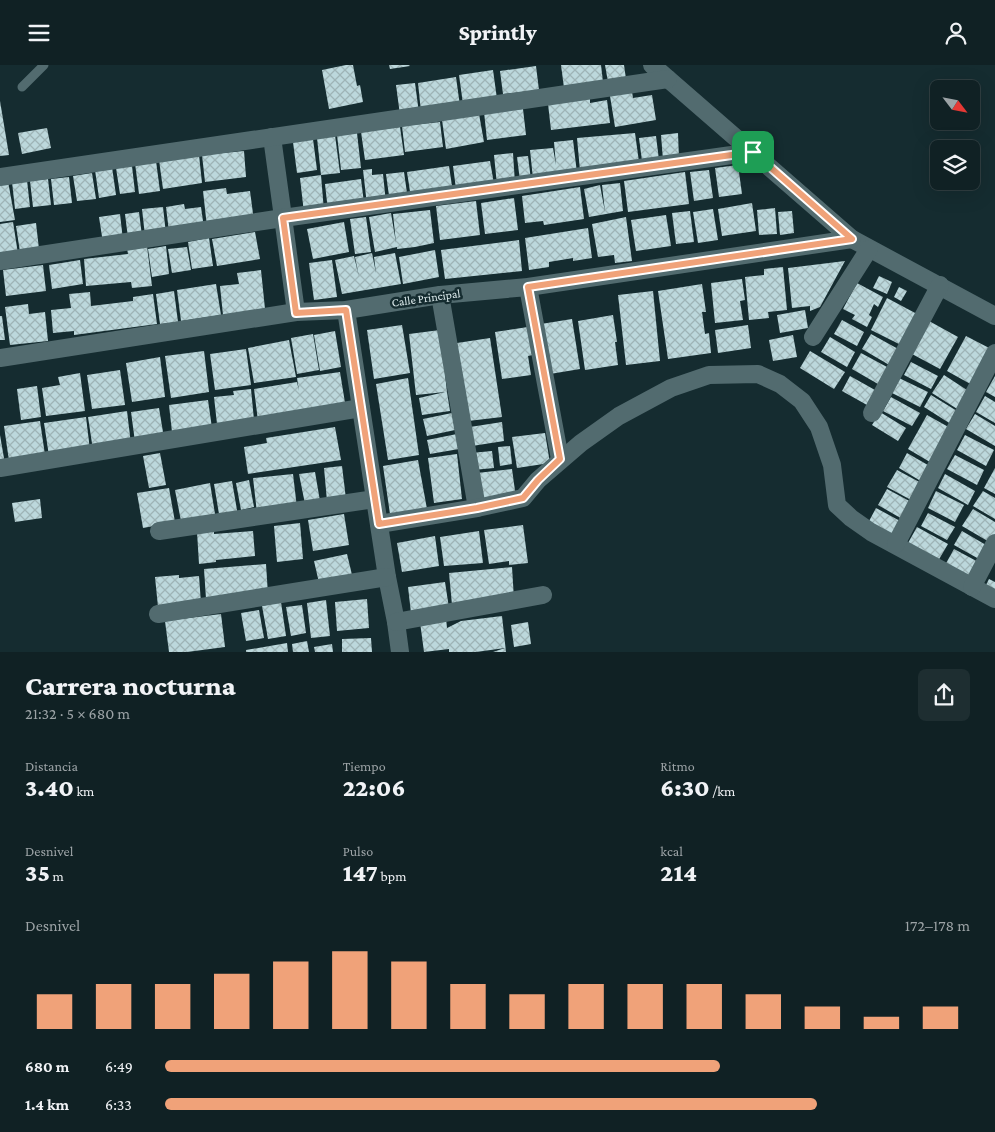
<!DOCTYPE html>
<html lang="es">
<meta charset="utf-8">
<style>
body{margin:0;font-family:"Crimson Pro",serif;background:#1e2e31;color:#f1f3f6;height:100vh;display:flex;flex-direction:column;font-size:19px;white-space:nowrap}
*{box-sizing:border-box;margin:0}
p{font-size:16px;color:#9ca3a6}
.icon{flex:none;width:28px;height:28px;fill:none;stroke:currentColor;stroke-width:2;stroke-linecap:round;stroke-linejoin:round}
.map{position:relative;height:587px;overflow:hidden}
.side{display:flex;flex-direction:column;background:#102124;flex:1}
.side>*{flex:none}
.needle{width:32px;rotate:122deg}
.buttons{position:absolute;left:930px;top:15px;display:grid;gap:10px}
.buttons a{display:grid;place-items:center;width:50px;height:50px;border-radius:8px;background:#102124;box-shadow:0 5px 20px #0002,0 0 0 1px #303e41;font-size:25px}
.pin{position:absolute;display:grid;place-items:center;width:42px;height:42px;color:#fff;margin:-21px;border-radius:10px;box-shadow:0 2px 8px #0006}
.round{display:grid;place-items:center;flex:none;width:52px;height:52px;border-radius:8px;background:#1e2e31}
.summary{display:flex;align-items:center;justify-content:space-between;height:85px;padding:0 25px}
h1{font-size:28px;font-weight:800;line-height:38px}
.figures{display:grid;grid-template-columns:repeat(3,1fr);gap:8px;height:85px;padding:5px 25px}
.figures div{display:grid;align-content:center}
.figures b{font-size:25px;font-weight:800}
.figures small{font-size:14px;font-weight:400}
.figures p{font-size:14px}
.chart{height:140px;padding:10px 25px}
.chart p{display:flex;justify-content:space-between}
.chart svg{width:100%;height:90px;margin-top:5px;stroke:#f0a279;stroke-width:6}
ul{padding:0 25px;list-style:none;font-size:16px}
li{display:grid;grid-template-columns:80px 60px 1fr;align-items:center;height:38px}
li i{height:12px;border-radius:6px;background:#f0a279}
header{display:flex;justify-content:space-between;align-items:center;height:65px;padding:0 25px;background:#102124;font-size:22px;font-weight:800}
.map>svg:first-child{display:block}
.building{fill:url(#building-cross-hatch)}
.lines{fill:none;stroke-linecap:round;stroke-linejoin:round}
.lane{stroke:#526b6f;stroke-width:9}
.street{stroke:#526b6f;stroke-width:18}
.route-casing{stroke:#fff;stroke-width:10}
.route{stroke:#f0a279;stroke-width:6}
.labels{text-anchor:middle;dominant-baseline:central;stroke-width:5;stroke-linejoin:round;paint-order:stroke}
.street-label{font-size:12px;fill:#dbe9eb;stroke:#152c30}
</style>
<header><svg class="icon" aria-label="menu" viewBox="0 0 24 24"><path d="M4 6h16M4 12h16M4 18h16"/></svg>Sprintly<svg class="icon" aria-label="person" viewBox="0 0 24 24"><circle cx="12" cy="8" r="4"/><path d="M4 21q1-7 8-7t8 7"/></svg></header>
<div class="map">
<svg width="995" height="587" viewBox="0 0 995 587">
<defs>
<pattern id="building-cross-hatch" width="8" height="8" patternUnits="userSpaceOnUse" patternTransform="scale(1.25)"><rect width="8" height="8" fill="#bcd8dc"/><path d="M0 0l8 8M0 8l8-8" fill="none" stroke="#9eb4b6"/></pattern>
</defs>
<rect width="100%" height="100%" fill="#152c30"/>
<g class="building">
<polygon points="346,0 353,0 357,21 360,20 363,37 329,44 322,5"/>
<polygon points="389,0 409,0 410,1 390,4"/>
<polygon points="561,0 601,0 603,17 564,23"/>
<polygon points="605,0 624,0 626,14 608,17"/>
<polygon points="536,1 539,25 503,29 500,6"/>
<polygon points="493,5 497,34 463,39 459,10"/>
<polygon points="456,12 460,41 421,47 418,18"/>
<polygon points="415,18 419,48 400,50 396,20"/>
<polygon points="632,27 633,33 652,30 656,55 615,62 610,31"/>
<polygon points="590,33 590,38 607,35 610,58 551,65 548,39"/>
<polygon points="0,36 9,90 0,91"/>
<polygon points="523,44 526,70 487,75 484,47"/>
<polygon points="479,49 484,77 446,84 442,55"/>
<polygon points="440,57 443,82 405,87 402,61"/>
<polygon points="400,62 404,90 365,95 361,67"/>
<polygon points="47,63 51,83 22,89 18,68"/>
<polygon points="357,68 361,103 341,105 337,70"/>
<polygon points="635,68 639,97 580,106 577,73"/>
<polygon points="678,68 679,94 663,95 661,70"/>
<polygon points="335,70 340,108 321,110 317,73"/>
<polygon points="656,71 659,95 642,96 639,73"/>
<polygon points="313,74 317,105 297,108 293,77"/>
<polygon points="573,75 577,108 533,114 530,85 553,83 556,100 554,77"/>
<polygon points="244,86 246,112 205,117 202,90"/>
<polygon points="513,88 515,119 497,120 494,90"/>
<polygon points="199,90 202,118 163,124 159,95"/>
<polygon points="528,91 531,115 520,116 517,92"/>
<polygon points="156,96 160,126 139,129 135,98"/>
<polygon points="490,96 494,119 456,124 453,101"/>
<polygon points="738,100 742,129 719,132 715,103"/>
<polygon points="132,101 135,127 120,129 116,103"/>
<polygon points="449,101 452,121 411,133 407,107"/>
<polygon points="112,102 116,130 99,133 95,105"/>
<polygon points="372,104 372,110 383,109 386,138 367,140 363,105"/>
<polygon points="709,105 713,133 694,136 690,107"/>
<polygon points="404,107 408,135 390,138 386,109"/>
<polygon points="685,107 689,139 628,147 624,116"/>
<polygon points="92,108 96,134 77,136 73,111"/>
<polygon points="321,110 324,146 304,148 300,113"/>
<polygon points="69,112 72,138 54,140 51,114"/>
<polygon points="48,114 51,140 33,142 30,116"/>
<polygon points="361,114 364,138 328,146 325,119"/>
<polygon points="27,115 30,142 15,144 12,117"/>
<polygon points="8,116 15,155 0,157 0,117"/>
<polygon points="620,118 623,146 589,152 584,124 600,120 605,147 602,120"/>
<polygon points="580,122 584,154 544,160 543,156 525,158 522,131"/>
<polygon points="226,123 227,129 250,126 254,156 207,162 203,126"/>
<polygon points="514,133 518,165 485,169 481,138"/>
<polygon points="476,136 480,170 440,175 436,141"/>
<polygon points="752,138 756,166 722,171 718,144"/>
<polygon points="184,139 185,144 201,142 204,163 169,167 166,142"/>
<polygon points="163,142 166,169 145,171 142,144"/>
<polygon points="775,143 777,169 759,170 757,145"/>
<polygon points="713,144 718,175 698,178 693,147"/>
<polygon points="430,145 434,178 415,182 397,184 397,182 375,187 369,152 391,148 396,178 393,149"/>
<polygon points="690,146 694,177 676,179 672,148"/>
<polygon points="792,146 794,168 780,170 778,147"/>
<polygon points="139,147 142,171 128,173 125,149"/>
<polygon points="120,149 123,175 103,178 99,152"/>
<polygon points="666,150 671,181 636,186 631,155"/>
<polygon points="366,152 371,187 355,189 350,154"/>
<polygon points="626,152 632,196 615,198 614,190 598,192 592,159"/>
<polygon points="13,157 18,189 0,191 0,159"/>
<polygon points="344,157 349,187 313,194 307,164"/>
<polygon points="36,158 39,184 20,187 16,161"/>
<polygon points="588,163 592,193 573,196 573,193 549,197 549,202 529,205 525,173"/>
<polygon points="255,167 260,194 217,201 212,174"/>
<polygon points="209,173 213,201 192,204 188,177"/>
<polygon points="519,175 522,206 445,214 441,185"/>
<polygon points="147,181 152,221 132,223 131,217 86,221 84,194 128,189 127,184"/>
<polygon points="166,181 169,209 152,212 148,184"/>
<polygon points="187,182 191,205 172,208 168,184"/>
<polygon points="435,185 439,212 403,219 399,192"/>
<polygon points="372,188 376,208 374,192 395,188 401,219 342,229 335,195 354,191 359,212 355,192"/>
<polygon points="80,195 83,219 52,224 49,200"/>
<polygon points="332,195 337,232 314,235 309,198"/>
<polygon points="845,196 820,242 810,246 810,241 792,243 788,203"/>
<polygon points="43,200 46,226 6,231 3,205"/>
<polygon points="783,202 787,245 768,247 769,253 749,255 745,212 764,210 764,204"/>
<polygon points="261,205 265,244 223,250 220,221 239,219 237,208"/>
<polygon points="879,211 892,217 887,229 873,223"/>
<polygon points="742,214 745,235 740,236 743,255 715,258 711,218"/>
<polygon points="857,218 883,232 878,242 874,239 869,250 872,252 867,262 852,254 855,250 843,244"/>
<polygon points="216,219 221,250 181,256 177,225"/>
<polygon points="702,219 706,247 702,247 705,269 709,268 711,288 668,294 658,226"/>
<polygon points="899,222 907,226 901,236 894,232"/>
<polygon points="174,226 178,257 160,259 156,229"/>
<polygon points="653,226 660,296 626,300 618,230"/>
<polygon points="90,227 91,241 133,236 133,232 153,229 157,259 74,270 74,266 53,268 51,245 71,243 69,229"/>
<polygon points="887,233 917,249 901,280 871,265"/>
<polygon points="28,239 29,249 45,247 48,276 10,280 5,242"/>
<polygon points="805,245 808,263 780,268 777,250"/>
<polygon points="613,250 617,277 615,277 618,300 585,305 578,256"/>
<polygon points="0,251 2,251 5,275 0,275"/>
<polygon points="572,254 580,304 550,309 541,259"/>
<polygon points="842,255 864,267 857,281 834,269"/>
<polygon points="929,256 958,272 940,304 912,289"/>
<polygon points="402,260 410,308 374,314 367,265"/>
<polygon points="748,260 751,283 718,288 715,265"/>
<polygon points="528,262 533,290 528,291 531,310 502,314 495,267"/>
<polygon points="440,265 447,327 450,346 422,350 419,333 445,327 416,330 409,269"/>
<polygon points="335,266 341,302 320,306 314,270"/>
<polygon points="313,269 319,305 297,309 291,273"/>
<polygon points="871,269 900,285 891,301 862,284"/>
<polygon points="793,270 797,292 773,296 769,275"/>
<polygon points="966,271 993,285 974,321 947,306"/>
<polygon points="830,272 855,287 847,302 821,287"/>
<polygon points="490,273 502,352 468,356 457,278"/>
<polygon points="289,275 296,312 254,318 248,283"/>
<polygon points="246,284 251,320 215,325 210,289"/>
<polygon points="204,286 209,327 171,333 165,291"/>
<polygon points="810,286 845,307 834,324 800,303"/>
<polygon points="861,288 887,302 878,319 852,304"/>
<polygon points="160,292 165,332 132,337 126,298"/>
<polygon points="911,297 938,311 931,324 904,310"/>
<polygon points="120,305 125,340 92,344 87,310"/>
<polygon points="340,307 346,344 258,356 254,324 297,317 299,326 297,313"/>
<polygon points="80,308 85,346 46,351 42,323 60,320 58,312"/>
<polygon points="944,310 973,329 962,347 932,328"/>
<polygon points="850,311 875,325 867,340 842,326"/>
<polygon points="995,311 995,332 986,327"/>
<polygon points="408,313 419,390 388,395 376,319"/>
<polygon points="899,313 928,327 920,342 892,328"/>
<polygon points="37,321 41,352 21,355 17,324"/>
<polygon points="251,324 254,355 217,359 214,332 234,330 233,326"/>
<polygon points="931,330 962,349 954,361 924,342"/>
<polygon points="985,331 995,337 995,358 976,347"/>
<polygon points="891,332 920,348 912,361 883,346"/>
<polygon points="208,335 212,363 172,367 169,340"/>
<polygon points="159,343 164,373 135,377 131,347"/>
<polygon points="127,346 131,379 93,385 88,352"/>
<polygon points="880,347 906,363 898,376 872,360"/>
<polygon points="452,348 455,365 427,371 423,354"/>
<polygon points="975,349 995,361 995,381 966,364"/>
<polygon points="927,350 952,364 935,400 908,384"/>
<polygon points="86,352 90,385 49,391 44,358"/>
<polygon points="40,356 45,390 9,396 4,361"/>
<polygon points="502,357 504,376 472,381 470,362"/>
<polygon points="335,362 341,395 248,409 244,382 267,378 266,373"/>
<polygon points="545,368 550,398 517,403 512,372"/>
<polygon points="457,369 459,384 430,389 427,375"/>
<polygon points="0,370 5,399 0,400"/>
<polygon points="965,370 994,385 986,401 957,385"/>
<polygon points="510,381 512,399 500,401 498,382"/>
<polygon points="492,386 494,403 473,405 471,388"/>
<polygon points="160,388 166,420 149,423 143,391"/>
<polygon points="907,388 933,403 924,418 899,403"/>
<polygon points="457,389 462,434 434,438 428,393"/>
<polygon points="955,390 984,405 977,420 947,404"/>
<polygon points="418,395 427,444 390,449 383,401"/>
<polygon points="342,401 346,434 327,436 324,403"/>
<polygon points="995,403 995,429 984,423"/>
<polygon points="512,404 516,433 480,438 477,408"/>
<polygon points="897,405 923,419 913,436 887,422"/>
<polygon points="315,407 320,436 305,439 299,409"/>
<polygon points="293,409 297,443 257,448 253,413"/>
<polygon points="945,409 975,426 968,440 938,423"/>
<polygon points="249,415 254,442 241,445 236,418"/>
<polygon points="232,416 238,451 220,455 214,419"/>
<polygon points="210,418 215,449 181,456 175,425"/>
<polygon points="169,423 175,457 143,463 137,428"/>
<polygon points="887,424 913,438 904,455 878,440"/>
<polygon points="936,426 964,440 955,457 928,443"/>
<polygon points="983,426 995,433 995,454 973,441"/>
<polygon points="40,434 42,453 15,457 12,438"/>
<polygon points="876,443 902,457 894,473 868,458"/>
<polygon points="973,444 995,457 995,471 991,478 962,461"/>
<polygon points="928,448 955,462 947,475 921,461"/>
<polygon points="344,449 349,480 313,486 308,455"/>
<polygon points="300,458 303,494 277,497 274,461"/>
<polygon points="523,460 528,498 509,500 509,496 489,499 484,465"/>
<polygon points="917,462 948,479 938,496 908,478"/>
<polygon points="214,466 214,469 253,466 255,491 216,495 216,497 199,499 197,467"/>
<polygon points="479,466 483,498 444,501 440,472"/>
<polygon points="962,466 986,480 979,494 954,480"/>
<polygon points="435,471 439,501 402,507 397,478"/>
<polygon points="954,484 982,499 972,517 944,502"/>
<polygon points="347,489 353,514 320,522 314,496"/>
<polygon points="266,499 268,529 206,534 204,504"/>
<polygon points="512,502 514,534 452,540 449,508"/>
<polygon points="179,510 179,513 199,511 201,538 158,542 155,512"/>
<polygon points="989,514 995,517 995,530 984,524"/>
<polygon points="445,517 449,543 411,548 408,522"/>
<polygon points="367,534 369,563 337,566 335,537"/>
<polygon points="326,535 330,571 311,573 307,538"/>
<polygon points="281,537 286,571 268,574 262,541"/>
<polygon points="302,540 306,568 291,571 286,542"/>
<polygon points="259,545 264,573 246,576 241,548"/>
<polygon points="221,549 225,582 187,587 169,587 165,556"/>
<polygon points="502,551 506,587 493,587 505,583 476,587 449,587 449,584 424,587 420,557 446,553 447,563 461,556"/>
<polygon points="528,557 531,579 514,582 511,560"/>
<polygon points="371,573 372,587 342,587 342,574"/>
<polygon points="307,576 309,587 293,587 292,579"/>
<polygon points="287,578 288,587 246,587 246,585"/>
<polygon points="332,579 333,587 315,587 314,582"/>
</g>
<g class="lines">
<polyline class="lane" points="22,22 44,0"/>
<g class="street">
<polyline points="652,0 852,174 995,251"/>
<polyline points="272,72 296,247"/>
<polyline points="0,112 668,14"/>
<polyline points="0,196 283,153 753,87"/>
<polyline points="528,222 560,394"/>
<polyline points="440,230 477,443"/>
<polyline points="346,245 387,512 396,557 400,587"/>
<polyline points="813,272 869,184"/>
<polyline points="0,293 296,247 346,245 440,230 528,222 852,174"/>
<polyline points="872,348 940,220"/>
<polyline points="0,403 361,343"/>
<polyline points="379,459 477,443 523,433 538,415 581,378 619,351 671,323 709,310 758,309 780,319 802,336 819,362 832,400 837,440 851,453 871,467 995,534"/>
<polyline points="159,466 375,434"/>
<polyline points="896,479 995,288"/>
<polyline points="972,522 995,478"/>
<polyline points="158,549 387,512"/>
<polyline points="396,557 543,530"/>
</g>
</g>
<g class="lines">
<defs>
<polygon id="route" points="753,87 852,174 528,222 560,394 538,415 523,433 477,443 379,459 346,245 296,248 283,153"/>
</defs>
<use href="#route" class="route-casing"/>
<use href="#route" class="route"/>
</g>
<g class="labels">
<g class="street-label">
<text transform="translate(426 233) rotate(-8)">Calle Principal</text>
</g>
</g>
</svg>
<div class="buttons">
<a><svg class="needle" viewBox="-14 -14 28 28"><path d="M0-13l5 13h-10z" fill="#e53935"/><path d="M0 13l5-13h-10z" fill="#9ca3a6"/></svg></a>
<a><svg class="icon" aria-label="layers" viewBox="0 0 24 24"><path d="M12 4l9 5-9 5-9-5zM3 14l9 5 9-5"/></svg></a>
</div>
<div class="pin" style="left:753px;top:87px;background:#1e9e55"><svg class="icon" aria-label="arrive" viewBox="0 0 24 24"><path d="M6 21V4h12l-3 4 3 4H6"/></svg></div>
</div>
<section class="side">
<div class="summary"><div><h1>Carrera nocturna</h1><p>21:32 · 5 × 680 m</p></div><a class="round"><svg class="icon" aria-label="share" viewBox="0 0 24 24"><path d="M12 15V3M7 8l5-5 5 5M5 13v7h14v-7"/></svg></a></div>
<div class="figures">
<div><p>Distancia</p><b>3.40<small> km</small></b></div>
<div><p>Tiempo</p><b>22:06</b></div>
<div><p>Ritmo</p><b>6:30<small> /km</small></b></div>
</div>
<div class="figures">
<div><p>Desnivel</p><b>35<small> m</small></b></div>
<div><p>Pulso</p><b>147<small> bpm</small></b></div>
<div><p>kcal</p><b>214</b></div>
</div>
<div class="chart"><p><span>Desnivel</span>172–178 m</p>
<svg viewBox="0 0 160 44" preserveAspectRatio="none"><path d="M5 44V27M15 44V22M25 44V22M35 44V17M45 44V11M55 44V6M65 44V11M75 44V22M85 44V27M95 44V22M105 44V22M115 44V22M125 44V27M135 44V33M145 44V38M155 44V33"/></svg>
</div>
<ul>
<li><b>680 m</b>6:49<i style="width:69%"></i></li>
<li><b>1.4 km</b>6:33<i style="width:81%"></i></li>
</ul>
</section>
